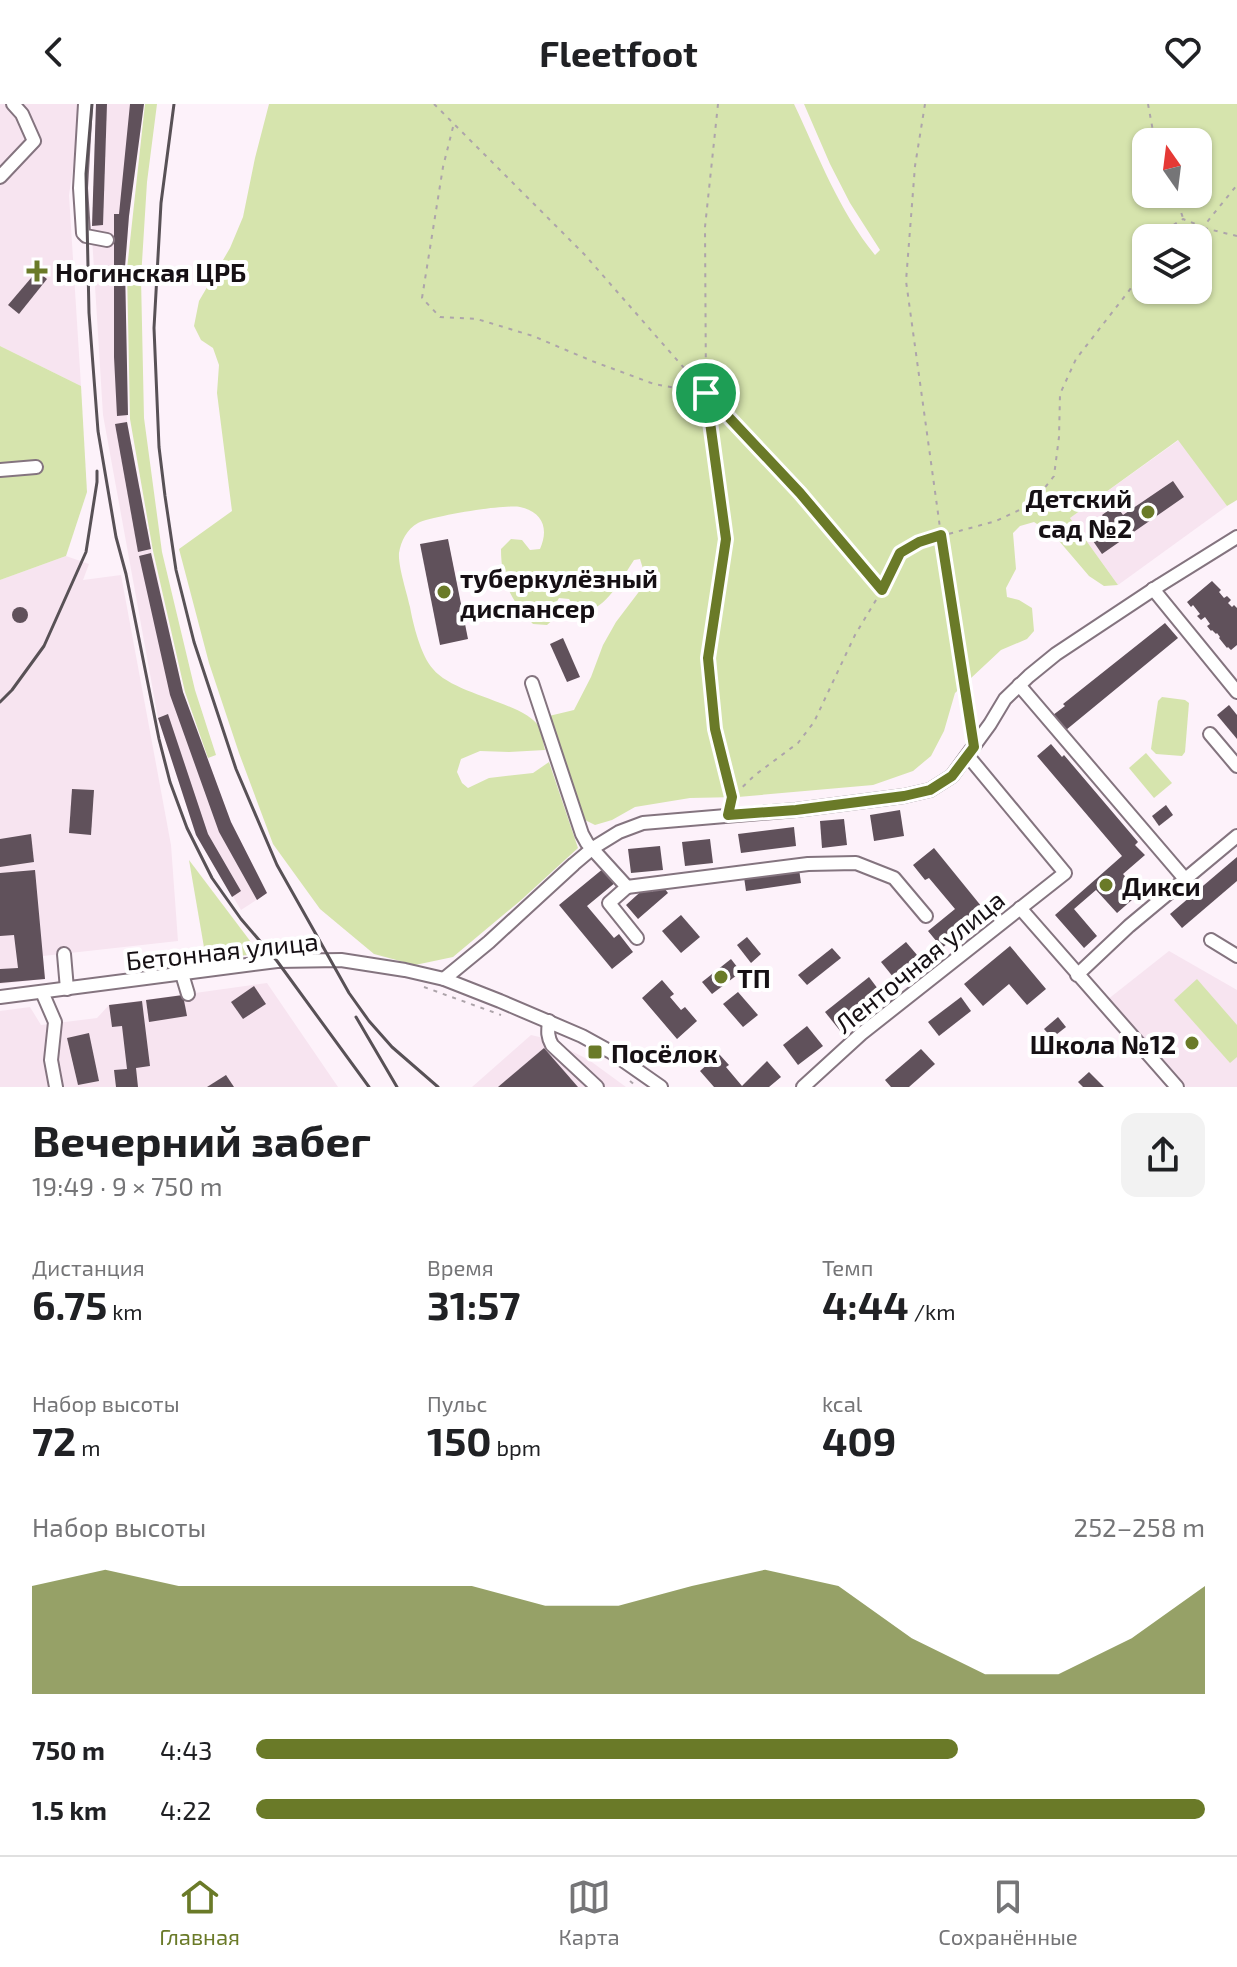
<!DOCTYPE html>
<html lang="ru">
<meta charset="utf-8">
<style>
body{margin:0;font-family:"Exo 2",sans-serif;background:#f2f2f2;color:#202124;height:100vh;display:flex;flex-direction:column;font-size:30px;white-space:nowrap}
*{box-sizing:border-box;margin:0}
p{font-size:26px;color:#757577}
.icon{flex:none;width:44px;height:44px;fill:none;stroke:currentColor;stroke-width:2;stroke-linecap:round;stroke-linejoin:round}
.map{position:relative;height:983px;overflow:hidden}
.details{display:flex;flex-direction:column;background:#fff;flex:1}
.details>*{flex:none}
.needle{width:52px;rotate:346deg}
.tools{position:absolute;left:1132px;top:24px;display:grid;gap:16px}
.tools a{display:grid;place-items:center;width:80px;height:80px;border-radius:16px;background:#fff;box-shadow:0 2px 6px #0004;font-size:40px}
.pin{position:absolute;display:grid;place-items:center;width:68px;height:68px;color:#fff;margin:-34px;border:4px solid #fff;border-radius:50%;box-shadow:0 2px 8px #0007}
.round{display:grid;place-items:center;flex:none;width:84px;height:84px;border-radius:16px;background:#f2f2f2}
.head{display:flex;align-items:center;justify-content:space-between;height:136px;padding:0 32px}
h1{font-size:44px;font-weight:700;line-height:60px}
.figures{display:grid;grid-template-columns:repeat(3,1fr);gap:12px;height:136px;padding:8px 32px}
.figures div{display:grid;align-content:center}
.figures b{font-size:40px;font-weight:700}
.figures small{font-size:22px;font-weight:400}
.figures p{font-size:22px}
.chart{height:224px;padding:16px 32px}
.chart p{display:flex;justify-content:space-between}
.chart svg{width:100%;height:144px;margin-top:8px;fill:#6a7a28;opacity:.7}
ul{padding:0 32px;list-style:none;font-size:26px}
li{display:grid;grid-template-columns:128px 96px 1fr;align-items:center;height:60px}
li i{height:20px;border-radius:10px;background:#6a7a28}
header{display:flex;justify-content:space-between;align-items:center;height:104px;padding:0 32px;background:#fff;font-size:36px;font-weight:700}
.dock{display:flex;justify-content:space-around;align-items:center;height:112px;border-top:2px solid #e0e0e0;background:#fff;font-size:22px;color:#757577}
.dock a{display:grid;justify-items:center;gap:4px}
.dock .on{color:#6a7a28}
.map>svg:first-child{display:block}
.built{fill:#f7e4f0}
.green{fill:#d6e4ad;fill-rule:evenodd}
.building{fill:#60515b}
.lines{fill:none;stroke-linecap:round;stroke-linejoin:round}
.minor-casing{stroke:#84747f;stroke-width:16}
.path{stroke:#ada4aa;stroke-width:2;stroke-dasharray:4 6;stroke-linecap:butt}
.minor{stroke:#fff;stroke-width:12}
.rail{stroke:#585156;stroke-width:3}
.route-casing{stroke:#fff;stroke-width:16}
.route{stroke:#6a7a28;stroke-width:10}
.poi-dot{fill:#6a7a28;stroke:#fff;stroke-width:3}
.labels{text-anchor:middle;dominant-baseline:central;stroke-width:8;stroke-linejoin:round;paint-order:stroke}
.poi-label{font-size:26px;font-weight:bold;fill:#161014;stroke:#fff;text-anchor:start}
.street-label{font-size:26px;fill:#161014;stroke:#fff}
</style>
<header><svg class="icon" aria-label="back" viewBox="0 0 24 24"><path d="M15 5l-7 7 7 7"/></svg>Fleetfoot<svg class="icon" aria-label="heart" viewBox="0 0 24 24"><path d="M12 20l-8-8c-3-5 5-10 8-4 3-6 11-1 8 4z"/></svg></header>
<div class="map">
<svg width="1237" height="983" viewBox="0 0 1237 983">
<rect width="100%" height="100%" fill="#fdf2fa"/>
<g class="built">
<polygon points="0,0 82,0 69,91 81,282 0,242"/>
<polygon points="96,0 144,0 129,112 125,163 127,318 151,445 183,589 231,718 267,789 241,806 196,731 158,614 103,311 92,133"/>
<polygon points="1179,336 1227,402 1118,481 1070,414"/>
<polygon points="66,452 89,460 83,476 121,471 171,741 178,837 43,852 45,875 0,880 0,476"/>
<polygon points="1169,847 1237,886 1237,983 1186,983 1107,896"/>
<polygon points="267,879 338,983 0,983 0,907 30,903 41,921 97,914 109,901"/>
<polygon points="531,931 548,935 589,956 626,983 472,983"/>
</g>
<g class="green">
<polygon points="145,0 157,0 147,78 141,174 144,314 162,448 195,586 216,651 208,654 185,588 153,447 130,315 127,165"/>
<path d="M 269,0 L 794,0 C 818,51 839,107 875,151 L 880,146 L 850,99 L 830,60 L 804,0 L 1237,0 L 1237,396 L 1227,402 L 1178,336 L 1070,414 L 1118,481 L 1104,482 L 1089,472 L 1054,431 L 1034,418 L 1020,422 L 1013,429 L 1016,465 L 1006,484 L 1007,493 L 1019,496 L 1032,504 L 1034,527 L 1027,535 L 1001,546 L 955,589 L 944,627 L 931,652 L 913,667 L 873,681 L 738,693 L 690,694 L 635,703 L 612,716 L 595,721 L 585,716 L 549,612 L 574,606 L 591,573 L 603,541 L 616,518 L 641,485 L 644,468 L 640,455 L 634,456 C 624,471 608,501 590,506 C 587,507 580,506 577,506 L 569,495 L 559,494 L 553,504 L 556,513 L 547,521 L 533,520 C 511,496 501,478 501,445 L 511,435 L 522,436 L 530,446 L 540,445 C 549,425 543,408 520,403 C 505,400 432,412 418,419 C 407,425 401,437 399,449 C 398,462 407,489 410,503 C 413,520 421,552 433,565 C 454,591 526,599 539,623 C 542,629 543,639 545,646 L 509,648 L 480,647 L 461,655 L 457,668 L 462,679 L 468,684 L 489,674 L 533,669 L 549,658 L 578,744 L 520,797 L 453,853 L 415,861 L 374,850 L 320,805 L 273,740 L 239,649 L 209,559 L 179,445 L 232,407 L 217,289 L 219,261 L 213,244 L 201,236 L 194,222 L 199,197 L 230,144 L 243,113 L 255,54 ZM 1146,38 L 1198,38 L 1198,90 L 1146,90 ZM 1146,134 L 1198,134 L 1198,186 L 1146,186 Z"/>
<polygon points="0,242 81,282 87,388 66,452 0,476"/>
<polygon points="1162,593 1185,596 1189,599 1185,648 1182,652 1156,650 1151,645 1158,597"/>
<polygon points="1146,649 1172,679 1154,694 1129,664"/>
<polygon points="189,756 260,850 206,855"/>
<polygon points="1197,875 1237,921 1237,953 1230,959 1174,896"/>
</g>
<g class="building">
<polygon points="96,0 107,0 103,121 92,122"/>
<polygon points="130,0 144,0 129,112 125,163 128,311 117,312 114,253 114,110 119,110"/>
<polygon points="37,167 47,175 19,210 8,201"/>
<polygon points="127,318 151,445 138,448 115,320"/>
<polygon points="1173,377 1184,393 1102,450 1091,434 1109,422 1102,411 1116,401 1123,411"/>
<polygon points="448,435 468,535 440,541 420,440"/>
<polygon points="151,449 183,588 231,718 267,789 257,796 219,728 170,591 139,452"/>
<polygon points="1212,477 1221,486 1219,488 1224,494 1227,492 1231,496 1228,499 1232,503 1234,501 1237,504 1237,541 1231,546 1228,543 1227,544 1219,534 1220,533 1217,529 1216,530 1212,526 1211,527 1207,522 1210,520 1205,513 1201,516 1197,512 1200,510 1193,501 1191,503 1187,498"/>
<circle cx="20" cy="511" r="8"/>
<polygon points="1165,519 1178,534 1066,626 1053,611 1065,602 1063,600"/>
<polygon points="563,534 580,573 567,578 550,540"/>
<polygon points="1229,601 1237,611 1237,635 1217,611"/>
<polygon points="168,610 208,730 241,787 232,793 196,731 158,614"/>
<polygon points="1051,640 1062,653 1064,651 1138,738 1135,741 1145,751 1123,770 1140,789 1117,809 1096,786 1074,805 1097,832 1084,844 1055,811 1122,752 1037,652"/>
<polygon points="72,685 94,686 91,731 69,729"/>
<polygon points="1166,701 1173,711 1159,722 1152,712"/>
<polygon points="900,706 904,732 874,737 870,711"/>
<polygon points="844,715 847,741 822,744 820,717"/>
<polygon points="794,723 796,742 741,749 738,730"/>
<polygon points="31,730 34,758 0,763 0,735"/>
<polygon points="710,735 713,759 685,762 682,738"/>
<polygon points="660,742 663,766 631,769 628,745"/>
<polygon points="934,744 986,808 942,844 928,827 955,805 929,774 925,776 913,761"/>
<polygon points="1237,753 1237,777 1182,824 1170,810"/>
<polygon points="604,764 616,778 587,802 614,834 619,830 633,848 612,865 559,801"/>
<polygon points="799,765 801,779 746,787 744,773"/>
<polygon points="35,766 45,875 0,879 0,865 18,864 14,831 0,832 0,769"/>
<polygon points="661,780 668,789 638,815 626,801 647,782 652,788"/>
<polygon points="681,811 700,833 681,849 662,827"/>
<polygon points="747,833 761,850 751,859 737,841"/>
<polygon points="906,838 923,858 898,879 881,858"/>
<polygon points="1010,842 1046,885 1027,901 1009,880 983,902 964,880"/>
<polygon points="832,844 841,854 807,881 798,871"/>
<polygon points="731,855 741,868 712,890 702,878"/>
<polygon points="869,873 884,893 841,928 825,908"/>
<polygon points="662,876 674,890 670,893 681,906 685,903 697,917 677,935 642,894"/>
<polygon points="254,882 266,900 243,915 231,898"/>
<polygon points="738,888 758,911 743,923 723,900"/>
<polygon points="183,891 187,912 149,918 146,896"/>
<polygon points="961,893 971,907 939,932 928,918"/>
<polygon points="142,897 150,962 136,964 138,983 116,983 114,966 127,965 122,922 112,923 109,901"/>
<polygon points="1058,913 1066,923 1052,934 1044,925"/>
<polygon points="807,922 823,942 798,961 783,941"/>
<polygon points="89,929 99,977 78,981 67,934"/>
<polygon points="544,944 578,983 498,983"/>
<polygon points="921,945 935,960 909,983 891,983 885,976"/>
<polygon points="719,950 729,961 726,963 742,982 767,957 781,973 769,983 714,983 700,967"/>
<polygon points="1089,968 1104,983 1083,983 1078,978"/>
<polygon points="226,971 234,983 207,983"/>
</g>
<g class="lines">
<defs>
<g id="minor">
<polyline points="85,0 80,84 83,129 86,132 107,136"/>
<polyline points="0,73 34,37 22,10 13,0"/>
<polyline points="0,366 36,363"/>
<polyline points="1153,485 1237,588"/>
<polyline points="532,579 582,730 587,739 627,783 609,799 637,834"/>
<polyline points="1019,581 1185,775"/>
<polyline points="1210,630 1237,662"/>
<polyline points="627,783 808,760 856,759 894,774 926,812"/>
<polyline points="1020,804 1177,983"/>
<polyline points="1211,836 1237,852"/>
<polyline points="64,850 67,885"/>
<polyline points="182,870 188,890"/>
<polyline points="1077,871 1129,822 1237,732"/>
<polyline points="444,875 489,838 574,760 593,744 619,728 643,719 796,706 904,692 930,686 952,672 990,620 1005,595 1029,572 1056,550 1160,481 1237,433"/>
<polyline points="42,888 55,918 51,956 56,983"/>
<polyline points="0,893 277,857 341,856 405,866 444,875 500,897 582,932 611,948 661,983"/>
<path d="M 549,917 C 548,927 547,932 552,941 L 597,983"/>
<polyline points="803,983 861,930 1065,769 968,652"/>
</g>
</defs>
<use href="#minor" class="minor-casing"/>
<g class="path">
<polyline points="434,0 584,150 706,289 800,389 881,485"/>
<polyline points="718,0 705,123 706,289 726,435 708,554 715,625 731,692"/>
<polyline points="925,0 915,62 906,177 941,431 971,625"/>
<polyline points="1148,0 1155,38"/>
<polyline points="453,23 443,63 422,194 440,213 477,215 533,232 592,257 654,280 704,289"/>
<polyline points="1175,90 1183,114"/>
<polyline points="1204,124 1237,132"/>
<polyline points="1159,134 1162,128 1183,115 1203,123 1237,81"/>
<polyline points="731,698 732,693 755,671 798,639 814,618 855,531 882,486 900,449 919,438 996,417 1032,400 1054,372 1059,333 1060,290 1076,255 1135,179 1146,159"/>
<polyline points="424,883 501,911"/>
<polyline points="630,977 637,983"/>
</g>
<use href="#minor" class="minor"/>
<g class="rail">
<polyline points="92,0 86,70 89,209 98,327 116,433 126,470 159,635 170,678 187,724 212,774 241,815 277,857 369,983"/>
<polyline points="174,0 161,99 154,224 159,343 165,392 176,466 194,538 236,665 277,761 349,889 369,917 392,943 438,983"/>
<polyline points="0,598 12,586 44,542 86,448 97,378 97,367"/>
<polyline points="356,913 397,983"/>
</g>
</g>
<g class="lines">
<defs>
<polygon id="route" points="706,289 800,389 882,486 900,449 919,438 941,431 974,643 952,672 930,686 904,692 796,706 728,711 732,693 715,625 708,554 726,435"/>
</defs>
<use href="#route" class="route-casing"/>
<use href="#route" class="route"/>
</g>
<g class="poi-dot">
<path d="M33 155h8v8h8v8h-8v8h-8v-8h-8v-8h8z"/>
<circle cx="1148" cy="408" r="8"/>
<circle cx="444" cy="488" r="8"/>
<circle cx="1106" cy="781" r="8"/>
<circle cx="721" cy="873" r="8"/>
<circle cx="1192" cy="939" r="8"/>
<rect x="587" y="940" width="16" height="16" rx="4"/>
</g>
<g class="labels">
<g class="poi-label">
<text x="55" y="167">Ногинская ЦРБ</text>
<text x="1132" y="393" text-anchor="end">Детский<tspan x="1132" dy="30">сад №2</tspan></text>
<text x="460" y="473">туберкулёзный<tspan x="460" dy="30">диспансер</tspan></text>
<text x="1122" y="781">Дикси</text>
<text x="737" y="873">ТП</text>
<text x="1176" y="939" text-anchor="end">Школа №12</text>
<text x="611" y="948">Посёлок</text>
</g>
<g class="street-label">
<text transform="translate(222 846) rotate(-6)">Бетонная улица</text>
<text transform="translate(919 857) rotate(-39)">Ленточная улица</text>
</g>
</g>
</svg>
<div class="tools">
<a><svg class="needle" viewBox="-14 -14 28 28"><path d="M0-13l5 13h-10z" fill="#e53935"/><path d="M0 13l5-13h-10z" fill="#757577"/></svg></a>
<a><svg class="icon" aria-label="layers" viewBox="0 0 24 24"><path d="M12 4l9 5-9 5-9-5zM3 14l9 5 9-5"/></svg></a>
</div>
<div class="pin" style="left:706px;top:289px;background:#1e9e55"><svg class="icon" aria-label="arrive" viewBox="0 0 24 24"><path d="M6 21V4h12l-3 4 3 4H6"/></svg></div>
</div>
<section class="details">
<div class="head"><div><h1>Вечерний забег</h1><p>19:49 · 9 × 750 m</p></div><a class="round"><svg class="icon" aria-label="share" viewBox="0 0 24 24"><path d="M12 15V3M7 8l5-5 5 5M5 13v7h14v-7"/></svg></a></div>
<div class="figures">
<div><p>Дистанция</p><b>6.75<small> km</small></b></div>
<div><p>Время</p><b>31:57</b></div>
<div><p>Темп</p><b>4:44<small> /km</small></b></div>
</div>
<div class="figures">
<div><p>Набор высоты</p><b>72<small> m</small></b></div>
<div><p>Пульс</p><b>150<small> bpm</small></b></div>
<div><p>kcal</p><b>409</b></div>
</div>
<div class="chart"><p><span>Набор высоты</span>252–258 m</p>
<svg viewBox="0 0 160 44" preserveAspectRatio="none"><path d="M0 44V11L10 6L20 11L30 11L40 11L50 11L60 11L70 17L80 17L90 11L100 6L110 11L120 27L130 38L140 38L150 27L160 11V44z"/></svg>
</div>
<ul>
<li><b>750 m</b>4:43<i style="width:74%"></i></li>
<li><b>1.5 km</b>4:22<i style="width:100%"></i></li>
</ul>
</section>
<nav class="dock">
<a class="on"><svg class="icon" aria-label="home" viewBox="0 0 24 24"><path d="M3 11l9-7 9 7M6 9v11h12V9"/></svg>Главная</a>
<a><svg class="icon" aria-label="map" viewBox="0 0 24 24"><path d="M3 6l6-2 6 2 6-2v14l-6 2-6-2-6 2zM9 4v14M15 6v14"/></svg>Карта</a>
<a><svg class="icon" aria-label="saved" viewBox="0 0 24 24"><path d="M7 4h10v16l-5-4-5 4z"/></svg>Сохранённые</a>
</nav>
